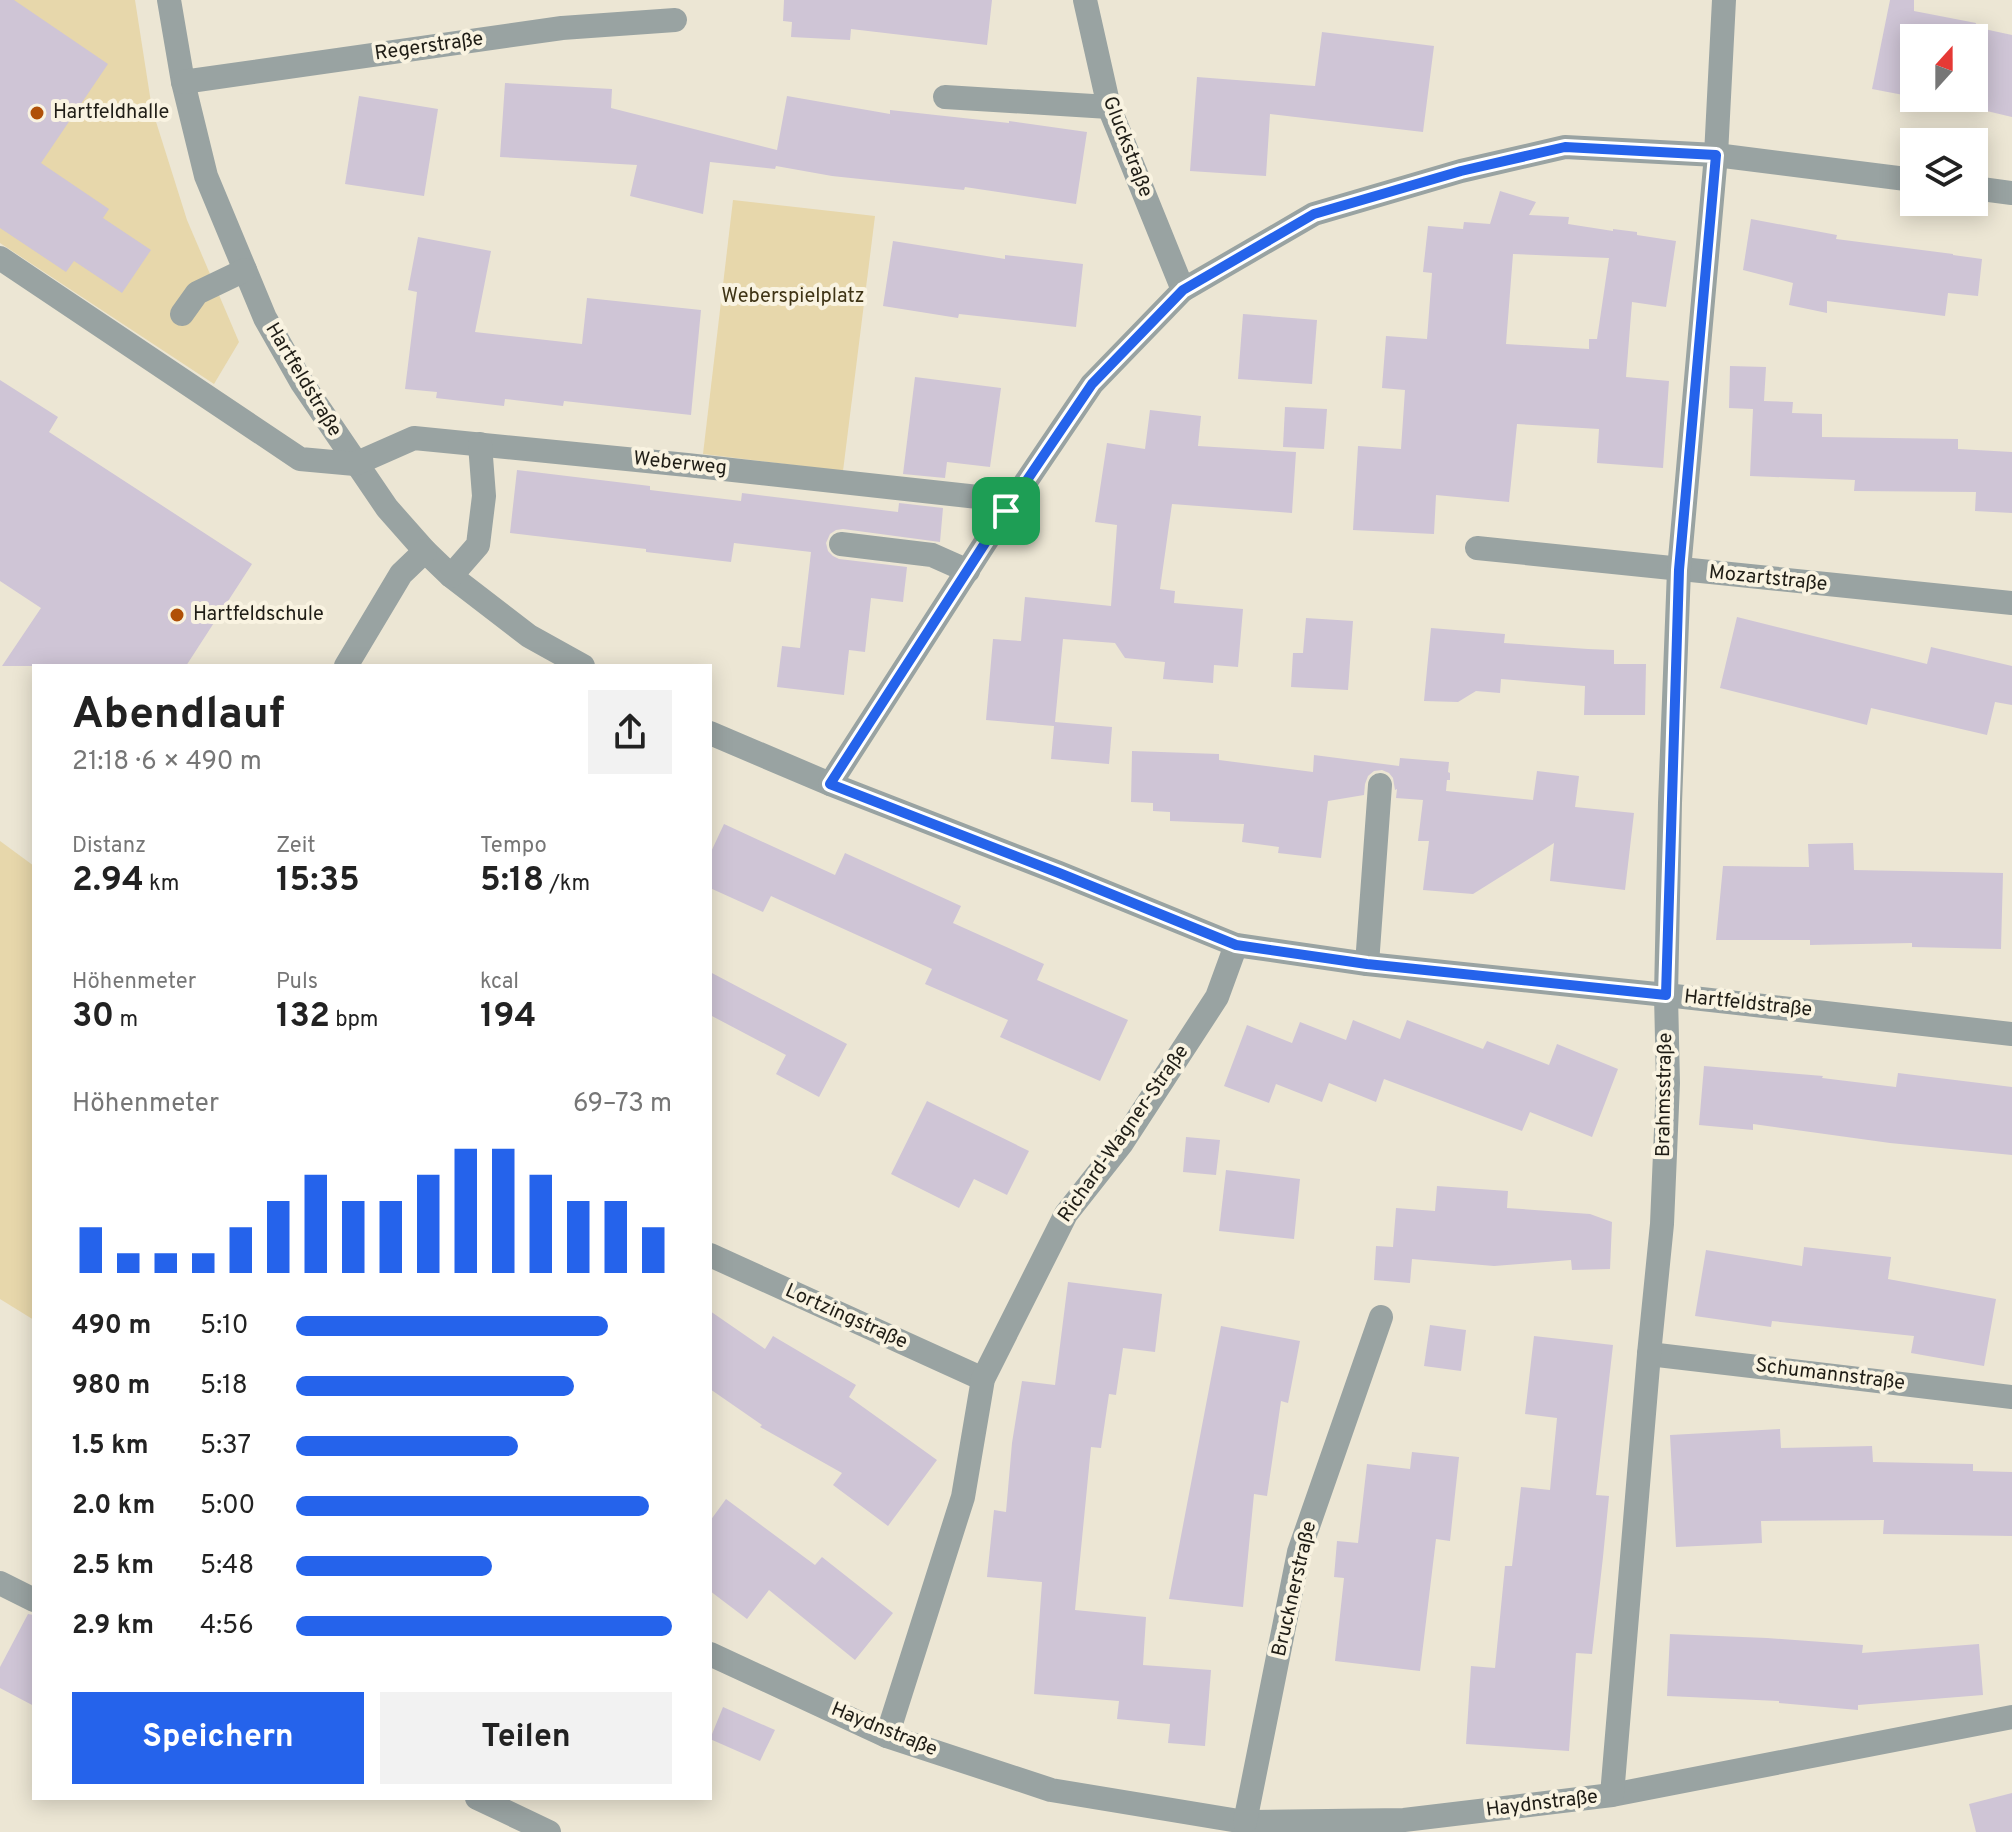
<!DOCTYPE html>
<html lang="de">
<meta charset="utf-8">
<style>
body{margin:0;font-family:Overpass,sans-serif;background:#f2f2f2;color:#222;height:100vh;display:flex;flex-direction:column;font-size:30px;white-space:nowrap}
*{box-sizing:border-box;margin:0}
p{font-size:26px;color:#767676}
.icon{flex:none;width:44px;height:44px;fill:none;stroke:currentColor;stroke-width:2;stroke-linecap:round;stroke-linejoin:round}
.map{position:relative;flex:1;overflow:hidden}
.panel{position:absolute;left:32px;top:664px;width:680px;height:1136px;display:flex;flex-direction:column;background:#fff;border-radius:0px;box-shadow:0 4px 20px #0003}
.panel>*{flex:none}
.needle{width:52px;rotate:21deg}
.controls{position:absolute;left:1900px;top:24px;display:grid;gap:16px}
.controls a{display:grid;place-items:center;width:88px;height:88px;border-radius:0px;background:#fff;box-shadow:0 4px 20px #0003;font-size:40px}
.pin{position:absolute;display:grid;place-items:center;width:68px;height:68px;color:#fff;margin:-34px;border-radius:16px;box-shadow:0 4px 12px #0006}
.round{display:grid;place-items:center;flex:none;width:84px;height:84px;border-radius:0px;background:#f2f2f2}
.overview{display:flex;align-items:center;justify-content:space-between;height:136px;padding:0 40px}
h1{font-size:44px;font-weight:700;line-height:60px}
.figures{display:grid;grid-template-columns:repeat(3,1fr);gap:12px;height:136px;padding:8px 40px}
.figures div{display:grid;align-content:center}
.figures b{font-size:34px;font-weight:700}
.figures small{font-size:22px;font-weight:400}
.figures p{font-size:22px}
.chart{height:224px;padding:16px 40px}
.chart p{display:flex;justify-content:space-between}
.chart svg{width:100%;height:144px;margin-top:8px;stroke:#2563eb;stroke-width:6}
.action{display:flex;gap:16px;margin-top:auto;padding:16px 40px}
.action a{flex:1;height:92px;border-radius:0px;background:#2563eb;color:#fff;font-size:32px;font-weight:700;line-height:92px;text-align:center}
.action a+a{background:#f2f2f2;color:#222}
ul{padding:0 40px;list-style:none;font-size:26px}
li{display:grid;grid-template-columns:128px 96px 1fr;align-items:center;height:60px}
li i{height:20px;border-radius:10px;background:#2563eb}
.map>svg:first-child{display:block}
.green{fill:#e7d7ab}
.building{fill:#cfc5d6;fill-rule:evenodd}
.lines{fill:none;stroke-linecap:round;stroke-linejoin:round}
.minor{stroke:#99a3a2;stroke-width:24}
.route-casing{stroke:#fff;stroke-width:16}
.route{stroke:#2563eb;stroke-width:10}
.poi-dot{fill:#b05007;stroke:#f9f3e1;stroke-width:3}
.labels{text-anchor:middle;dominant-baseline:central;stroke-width:8;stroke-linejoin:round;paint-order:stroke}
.street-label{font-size:20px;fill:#1f1d16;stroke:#f9f3e1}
.poi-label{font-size:20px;fill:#1f1d16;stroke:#f9f3e1;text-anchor:start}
.park-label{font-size:20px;fill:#3f3415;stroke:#f9f3e1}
</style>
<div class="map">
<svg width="2012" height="1832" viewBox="0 0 2012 1832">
<rect width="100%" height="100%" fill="#ece6d4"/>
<g class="green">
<polygon points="0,0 135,0 152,109 187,220 239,342 214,384 0,243"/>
<polygon points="733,200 875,216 843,471 703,454"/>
<polygon points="0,841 34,866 34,1320 0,1299"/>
</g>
<g class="building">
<polygon points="0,0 14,0 108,64 41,163 109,209 103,218 151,250 122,293 74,261 66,272 0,228"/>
<polygon points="784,0 992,0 987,45 851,29 850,40 791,37 792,22 783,21"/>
<polygon points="1890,0 1914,0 1914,11 1976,23 1975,27 2012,35 2012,117 1974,108 1974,38 1914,38 1914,97 1872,89"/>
<polygon points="1322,32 1434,46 1423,132 1270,114 1266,176 1190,171 1197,77 1315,86"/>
<polygon points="505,83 612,89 611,108 777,150 787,96 890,114 890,110 1009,123 1009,121 1087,132 1076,204 965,187 964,190 832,176 776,166 775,169 710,162 703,214 630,196 637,165 500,157"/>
<polygon points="359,96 438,109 424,196 345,184"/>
<path d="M 1500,191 L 1536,202 L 1529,215 L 1569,217 L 1568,224 L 1613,231 L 1613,229 L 1637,232 L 1637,235 L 1676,241 L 1666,307 L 1632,302 L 1626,377 L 1669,381 L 1663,468 L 1597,463 L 1599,429 L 1517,424 L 1509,502 L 1436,495 L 1434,534 L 1353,530 L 1358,446 L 1401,449 L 1405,390 L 1382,388 L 1386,336 L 1427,339 L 1432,273 L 1423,272 L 1428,226 L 1463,229 L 1464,222 L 1490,224 ZM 1513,254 L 1609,258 L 1597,339 L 1589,339 L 1589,349 L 1506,344 Z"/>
<polygon points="1751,219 1837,235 1836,239 1953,254 1953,255 1982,259 1978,296 1948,293 1945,316 1827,301 1827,313 1789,305 1793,283 1743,270"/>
<polygon points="418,237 491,251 475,332 582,344 587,298 701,310 691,415 564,401 563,406 505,399 504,406 436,398 437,392 405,389 417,292 408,290"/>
<polygon points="893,241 1005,259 1005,255 1083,264 1076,327 959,314 958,318 883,306"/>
<polygon points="1243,314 1317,320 1312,384 1238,379"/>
<polygon points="1730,366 1766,367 1764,401 1793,402 1792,413 1822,414 1822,437 1958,439 1958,449 2012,452 2012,513 1975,511 1976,492 1854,491 1855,480 1750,476 1753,409 1729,408"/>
<polygon points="915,377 1001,388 990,467 947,462 945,478 903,474"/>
<polygon points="0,380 58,417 49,432 252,564 186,666 2,666 41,608 0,581"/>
<polygon points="1285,407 1327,409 1324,449 1283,447"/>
<polygon points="1150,410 1201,416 1198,446 1296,452 1292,513 1172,504 1160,589 1175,591 1174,603 1243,609 1238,667 1214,665 1213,683 1163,679 1165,662 1125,658 1115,643 1063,639 1055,722 1112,727 1109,764 1051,759 1054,726 986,720 993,639 1021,641 1025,597 1111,606 1117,525 1095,522 1107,443 1145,449"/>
<polygon points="517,470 650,486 650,490 741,501 742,493 898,512 899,503 943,508 940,542 843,529 836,530 830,534 826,543 828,551 833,556 839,559 907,567 903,602 871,598 865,652 849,650 844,695 777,687 782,646 800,648 811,552 734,543 731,562 646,552 646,549 510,533"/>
<polygon points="1737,617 1927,664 1931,647 2012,666 2012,705 1995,702 1987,735 1871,708 1867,725 1720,688"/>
<polygon points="1306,618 1353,621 1348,690 1291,687 1293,653 1303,653"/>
<polygon points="1431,628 1505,634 1504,643 1588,649 1614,650 1614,664 1646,664 1645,715 1584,715 1585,686 1501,679 1500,693 1476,691 1458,702 1424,701"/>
<polygon points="1132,751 1219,754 1219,760 1313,772 1314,755 1399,766 1400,758 1449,762 1448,772 1450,773 1450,780 1447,780 1446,791 1533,800 1537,771 1579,776 1575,807 1634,813 1625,890 1550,881 1554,843 1473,894 1423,890 1429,841 1418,841 1423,800 1396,798 1397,789 1395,790 1393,778 1389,773 1382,770 1374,771 1368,776 1365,784 1364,795 1328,801 1321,858 1278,853 1279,847 1242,842 1244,824 1170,821 1170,812 1153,811 1153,803 1131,802"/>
<polygon points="724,824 835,875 845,853 961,906 953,923 1044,964 1037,980 1128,1020 1100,1081 1000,1037 1008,1020 925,984 932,969 771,896 763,912 710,888 710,854"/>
<polygon points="1853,843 1854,870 2003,873 2001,949 1912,947 1912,943 1810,945 1810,940 1716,940 1723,866 1809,867 1808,844"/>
<polygon points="710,972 847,1044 819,1097 776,1074 786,1055 710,1015"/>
<polygon points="1353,1020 1400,1039 1407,1020 1483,1049 1487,1041 1549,1065 1557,1044 1618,1069 1592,1137 1530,1112 1522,1131 1384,1079 1376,1102 1329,1083 1322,1102 1276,1084 1269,1103 1224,1086 1247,1025 1292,1043 1300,1022 1346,1040"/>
<polygon points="1704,1066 1823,1076 1822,1078 1896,1087 1898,1073 2012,1087 2012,1155 1890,1143 1753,1124 1753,1130 1699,1125"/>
<polygon points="927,1101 1029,1151 1007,1195 974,1179 959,1208 891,1174"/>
<polygon points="1186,1137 1220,1140 1216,1175 1183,1172"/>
<polygon points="1226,1170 1300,1179 1294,1239 1219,1231"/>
<polygon points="1437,1186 1508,1191 1507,1208 1590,1214 1612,1222 1610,1269 1572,1270 1571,1260 1494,1266 1412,1259 1410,1283 1374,1280 1376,1246 1393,1247 1396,1208 1435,1211"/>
<polygon points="1804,1247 1891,1257 1888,1279 1996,1299 1984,1366 1911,1353 1914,1336 1772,1321 1771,1327 1695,1316 1706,1250 1802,1266"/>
<polygon points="1068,1282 1162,1294 1155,1352 1123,1348 1116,1395 1109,1394 1101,1448 1091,1447 1075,1610 1146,1617 1143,1665 1211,1670 1205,1746 1168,1743 1170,1724 1117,1719 1119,1701 1034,1694 1042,1582 987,1577 994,1510 1006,1512 1012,1443 1022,1381 1055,1385"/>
<polygon points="710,1311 765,1349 773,1336 856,1385 849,1397 937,1460 888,1526 833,1485 842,1473 760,1427 762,1425 710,1389"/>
<polygon points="1430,1325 1466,1330 1461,1371 1424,1366"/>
<polygon points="1221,1326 1300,1341 1288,1403 1281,1401 1267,1496 1254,1494 1243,1607 1169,1599"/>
<polygon points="1534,1336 1613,1345 1596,1495 1609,1496 1603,1557 1592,1654 1576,1653 1569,1751 1466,1744 1471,1666 1495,1668 1505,1566 1512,1566 1521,1487 1550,1490 1557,1418 1525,1414"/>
<polygon points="1780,1429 1781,1448 1872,1446 1873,1462 1973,1464 1973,1471 2012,1472 2012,1536 1883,1534 1884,1520 1761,1521 1762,1543 1676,1547 1670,1435"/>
<polygon points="1412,1452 1459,1457 1450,1541 1436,1539 1420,1671 1335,1661 1344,1578 1334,1577 1337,1541 1358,1543 1367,1464 1410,1469"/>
<polygon points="726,1499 815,1565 822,1557 893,1613 855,1660 769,1590 747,1619 710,1591 710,1521"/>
<polygon points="28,1614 34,1615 34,1706 0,1688 0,1667"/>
<polygon points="1670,1634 1767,1638 1863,1645 1862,1653 1979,1644 1983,1695 1858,1705 1858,1710 1779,1703 1779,1701 1667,1696"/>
<polygon points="723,1707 775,1730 760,1761 710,1739"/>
<polygon points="2012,1793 2012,1832 1976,1832 1969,1804"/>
</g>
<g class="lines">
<g class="minor">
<polyline points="169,0 183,82 206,176 265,318 302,383 387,508 425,551 451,576 529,636 583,666"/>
<polyline points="1085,0 1109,107 1183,290"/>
<polyline points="183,82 562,28 675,20"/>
<polyline points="945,97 1109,107"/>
<polyline points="1974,188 2012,193"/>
<polyline points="0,258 300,459 355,464 414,438 687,465 978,497 1006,511"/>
<polyline points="182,314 197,293 245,270"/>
<polyline points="841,544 932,555 968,571"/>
<polyline points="1477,548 2012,603"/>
<polyline points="451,576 478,545 484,496 480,444"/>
<polyline points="346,666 401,574 425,551"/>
<polyline points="710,733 830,784 1059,873 1236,945 1367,964 1666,995 2012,1034"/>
<polyline points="830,784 996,526 1092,384 1183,290 1314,214 1461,171 1565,147 1716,155 1914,180"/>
<polyline points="1367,964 1380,785"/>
<polyline points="710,1255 983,1379"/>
<polyline points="1649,1354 2012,1397"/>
<polyline points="0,1583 34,1600"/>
<polyline points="710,1654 887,1736 1051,1790 1245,1822 1404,1820 1612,1795 2012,1717"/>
<polyline points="887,1736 963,1497 983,1379 1066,1214 1122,1143 1217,997 1236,945"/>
<polyline points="1612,1795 1649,1354 1662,1224 1668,1083 1666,995 1670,803 1679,570 1716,155 1724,0"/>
<polyline points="477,1798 549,1832"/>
<polyline points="1245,1822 1299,1552 1381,1317"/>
</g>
</g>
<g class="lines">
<defs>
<polygon id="route" points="1565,147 1716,155 1679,570 1666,995 1367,964 1236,945 1059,873 830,784 996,526 1092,384 1183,290 1314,214 1461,171"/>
</defs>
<use href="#route" class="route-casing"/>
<use href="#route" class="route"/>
</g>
<g class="poi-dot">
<circle cx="37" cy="113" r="8"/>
<circle cx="177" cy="615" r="8"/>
</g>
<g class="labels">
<g class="street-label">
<text transform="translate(429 47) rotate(-8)">Regerstraße</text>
<text transform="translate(1127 147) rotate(69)">Gluckstraße</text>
<text transform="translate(303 380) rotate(59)">Hartfeldstraße</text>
<text transform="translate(680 464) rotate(6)">Weberweg</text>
<text transform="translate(1768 579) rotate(6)">Mozartstraße</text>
<text transform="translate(1748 1004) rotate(6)">Hartfeldstraße</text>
<text transform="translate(1665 1095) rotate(-89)">Brahmsstraße</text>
<text transform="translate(1124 1134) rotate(-55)">Richard-Wagner-Straße</text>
<text transform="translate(846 1317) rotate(24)">Lortzingstraße</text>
<text transform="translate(1830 1375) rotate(7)">Schumannstraße</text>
<text transform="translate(1295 1589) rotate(-77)">Brucknerstraße</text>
<text transform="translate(884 1730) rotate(22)">Haydnstraße</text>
<text transform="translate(1542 1804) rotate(-7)">Haydnstraße</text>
</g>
<g class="poi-label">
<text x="53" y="113">Hartfeldhalle</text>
<text x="193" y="615">Hartfeldschule</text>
</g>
<g class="park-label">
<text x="793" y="297">Weberspielplatz</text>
</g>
</g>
</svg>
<div class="controls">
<a><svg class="needle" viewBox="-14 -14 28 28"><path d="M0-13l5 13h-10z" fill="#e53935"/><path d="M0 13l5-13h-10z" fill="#767676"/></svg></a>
<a><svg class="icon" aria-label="layers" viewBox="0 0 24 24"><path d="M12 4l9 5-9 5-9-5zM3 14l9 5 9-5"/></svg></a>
</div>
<div class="pin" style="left:1006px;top:511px;background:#1e9e55"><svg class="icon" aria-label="arrive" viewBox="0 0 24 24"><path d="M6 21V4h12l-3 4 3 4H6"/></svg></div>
<section class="panel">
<div class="overview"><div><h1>Abendlauf</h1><p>21:18 · 6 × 490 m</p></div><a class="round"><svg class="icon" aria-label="share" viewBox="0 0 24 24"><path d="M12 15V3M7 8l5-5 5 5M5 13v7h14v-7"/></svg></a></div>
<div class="figures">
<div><p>Distanz</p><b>2.94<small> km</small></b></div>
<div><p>Zeit</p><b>15:35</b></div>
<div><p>Tempo</p><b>5:18<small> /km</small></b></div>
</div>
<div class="figures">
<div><p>Höhenmeter</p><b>30<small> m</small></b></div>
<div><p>Puls</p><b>132<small> bpm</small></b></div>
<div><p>kcal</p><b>194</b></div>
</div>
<div class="chart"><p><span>Höhenmeter</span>69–73 m</p>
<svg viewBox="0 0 160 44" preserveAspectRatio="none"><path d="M5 44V30M15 44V38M25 44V38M35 44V38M45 44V30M55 44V22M65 44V14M75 44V22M85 44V22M95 44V14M105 44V6M115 44V6M125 44V14M135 44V22M145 44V22M155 44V30"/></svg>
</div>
<ul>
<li><b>490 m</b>5:10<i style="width:83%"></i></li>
<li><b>980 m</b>5:18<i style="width:74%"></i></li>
<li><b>1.5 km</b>5:37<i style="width:59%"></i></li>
<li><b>2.0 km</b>5:00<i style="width:94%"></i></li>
<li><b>2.5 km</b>5:48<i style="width:52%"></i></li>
<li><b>2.9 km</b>4:56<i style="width:100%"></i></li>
</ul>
<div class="action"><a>Speichern</a><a>Teilen</a></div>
</section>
</div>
